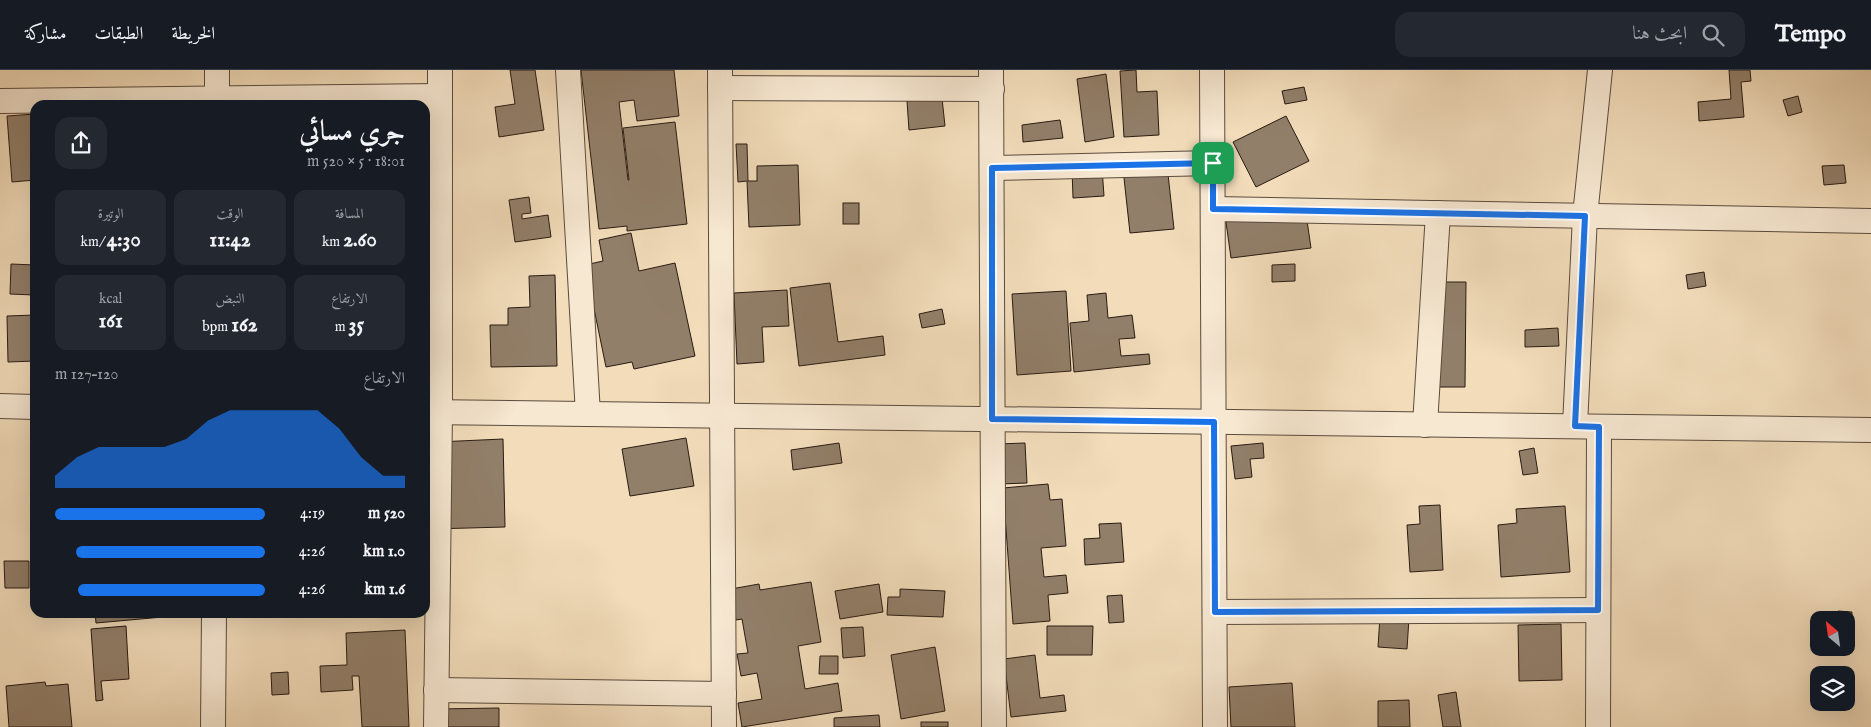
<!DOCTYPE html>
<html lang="ar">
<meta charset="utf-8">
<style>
body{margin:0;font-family:"IM FELL English",Amiri,serif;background:#242831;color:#f1f3f6;direction:rtl;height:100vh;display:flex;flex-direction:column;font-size:19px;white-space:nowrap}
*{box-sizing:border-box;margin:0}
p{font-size:16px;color:#9ea1a6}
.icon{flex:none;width:28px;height:28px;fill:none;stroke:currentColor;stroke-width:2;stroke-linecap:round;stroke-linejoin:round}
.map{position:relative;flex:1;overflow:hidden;direction:ltr}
.side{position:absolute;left:30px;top:30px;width:400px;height:518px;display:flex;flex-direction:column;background:#171b24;border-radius:15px;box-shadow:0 5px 20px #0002;direction:rtl}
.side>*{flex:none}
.needle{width:32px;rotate:331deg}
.controls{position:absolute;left:1810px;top:541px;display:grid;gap:10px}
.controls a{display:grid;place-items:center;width:45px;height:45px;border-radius:10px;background:#171b24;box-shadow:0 5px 20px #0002;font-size:25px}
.pin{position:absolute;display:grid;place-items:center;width:42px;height:42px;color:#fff;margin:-21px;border-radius:10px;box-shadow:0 2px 8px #0006}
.round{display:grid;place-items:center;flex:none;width:52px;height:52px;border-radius:15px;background:#242831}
.overview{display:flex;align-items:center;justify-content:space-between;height:85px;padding:0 25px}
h1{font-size:28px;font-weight:700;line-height:38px}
.metrics{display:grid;grid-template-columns:repeat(3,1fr);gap:8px;height:85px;padding:5px 25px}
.metrics div{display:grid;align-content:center;border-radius:12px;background:#242831;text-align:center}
.metrics b{font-size:21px;font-weight:700}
.metrics small{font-size:14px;font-weight:400}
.metrics p{font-size:14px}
.chart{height:140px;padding:10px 25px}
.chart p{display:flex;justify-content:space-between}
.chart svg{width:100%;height:90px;margin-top:5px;fill:#1a73e8;opacity:.7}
ul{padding:0 25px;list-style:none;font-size:16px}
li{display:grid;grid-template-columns:80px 60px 1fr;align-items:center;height:38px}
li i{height:12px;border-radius:6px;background:#1a73e8}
header{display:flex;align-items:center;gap:30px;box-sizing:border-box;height:70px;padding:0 25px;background:#171b24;border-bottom:1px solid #363941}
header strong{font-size:24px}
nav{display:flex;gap:28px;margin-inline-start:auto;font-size:18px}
.search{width:350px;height:45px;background:#242831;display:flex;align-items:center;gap:12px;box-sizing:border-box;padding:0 18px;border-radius:15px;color:#9ea1a6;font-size:19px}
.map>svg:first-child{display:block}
.building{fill:#927f6a;stroke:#291b13}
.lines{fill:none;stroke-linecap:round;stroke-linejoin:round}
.street-casing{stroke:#5b4b3d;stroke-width:26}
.street{stroke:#f7e8d2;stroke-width:24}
.route-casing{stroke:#fff;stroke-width:10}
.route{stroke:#1a73e8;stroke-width:6}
</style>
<header>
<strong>Tempo</strong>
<div class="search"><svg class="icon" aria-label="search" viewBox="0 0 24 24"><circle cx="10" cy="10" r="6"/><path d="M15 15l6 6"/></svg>ابحث هنا</div>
<nav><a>الخريطة</a><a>الطبقات</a><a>مشاركة</a></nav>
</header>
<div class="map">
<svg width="1871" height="657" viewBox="0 0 1871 657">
<rect width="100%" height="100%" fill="#f2dcba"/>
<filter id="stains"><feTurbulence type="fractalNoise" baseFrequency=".004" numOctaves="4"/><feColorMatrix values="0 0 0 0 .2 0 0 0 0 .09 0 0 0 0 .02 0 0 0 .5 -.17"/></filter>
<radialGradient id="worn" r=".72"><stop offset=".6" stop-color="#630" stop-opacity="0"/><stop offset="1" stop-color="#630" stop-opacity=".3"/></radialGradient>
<g class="building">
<polygon points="510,0 535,0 544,60 499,67 495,37 515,34"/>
<polygon points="581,0 674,0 679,46 637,51 634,30 619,32 628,110 629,110 623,58 675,52 687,154 627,161 627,156 599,159"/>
<polygon points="1136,0 1137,22 1157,21 1159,65 1124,67 1120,1"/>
<polygon points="1729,0 1750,0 1751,11 1741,12 1744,47 1699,51 1698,32 1731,29"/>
<polygon points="1106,4 1114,67 1085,72 1077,9"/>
<polygon points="1304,17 1307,30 1285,34 1282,21"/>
<polygon points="1798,26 1802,42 1788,46 1783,30"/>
<polygon points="942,28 945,56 909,60 907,31"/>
<polygon points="35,44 35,110 12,112 7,46"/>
<polygon points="1286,46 1309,91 1256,117 1233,72"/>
<polygon points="1060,50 1063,68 1023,72 1022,55"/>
<polygon points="736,74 747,74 748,111 757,111 757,96 798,95 800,155 749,157 747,111 738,112"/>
<polygon points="1167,95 1174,159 1130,163 1123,99"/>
<polygon points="1844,95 1846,113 1824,115 1822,96"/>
<polygon points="1102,98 1104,126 1073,128 1072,99"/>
<polygon points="529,127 531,143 522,144 522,149 548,145 551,167 515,172 509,130"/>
<rect x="843" y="133" width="16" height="21"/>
<polygon points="1305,137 1311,178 1231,188 1225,145"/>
<polygon points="631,163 639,201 675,193 695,286 634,299 632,292 606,297 585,195 603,191 599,170"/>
<polygon points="11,194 35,195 34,225 10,224"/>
<polygon points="1295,194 1295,211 1272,212 1272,195"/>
<polygon points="1704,202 1706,216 1688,219 1686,205"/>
<polygon points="555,205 557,296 491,297 490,255 508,255 508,238 530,237 529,206"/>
<polygon points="1441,212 1466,212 1465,317 1427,317"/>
<polygon points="830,213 838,272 883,266 885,285 799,296 790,218"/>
<polygon points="787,220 789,256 762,257 764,292 737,294 734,223"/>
<polygon points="1066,221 1071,301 1017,305 1012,224"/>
<polygon points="1106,223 1108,248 1132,245 1135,268 1119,269 1121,286 1149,284 1150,294 1074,302 1070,253 1089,251 1087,225"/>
<polygon points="942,239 945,254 922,258 919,244"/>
<polygon points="35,245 35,291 8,292 7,246"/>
<polygon points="1558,258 1559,276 1525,277 1525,260"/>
<polygon points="686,368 694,416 630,426 622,379"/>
<polygon points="503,369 505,457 432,459 430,409 451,409 451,386 437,372"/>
<polygon points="839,373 842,393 793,400 791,380"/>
<polygon points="1025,373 1027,413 1000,414 998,374"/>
<polygon points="1263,373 1264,388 1250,389 1252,407 1235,409 1231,376"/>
<polygon points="1534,378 1538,403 1523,405 1519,381"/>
<polygon points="1048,414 1050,430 1062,429 1066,476 1041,478 1044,507 1066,505 1068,523 1048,525 1050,551 1013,554 1003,418"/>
<polygon points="1440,435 1443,500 1410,502 1407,455 1420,454 1419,436"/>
<polygon points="1565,436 1570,502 1501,507 1498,455 1517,453 1516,439"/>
<polygon points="1121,453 1124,492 1085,495 1084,469 1100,468 1099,454"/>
<polygon points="4,491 29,491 29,518 5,518"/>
<polygon points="811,512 821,572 798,576 805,619 838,613 842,641 742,657 738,633 762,629 757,603 741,606 737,584 748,583 742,549 736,550 731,519 759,514 760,520"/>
<polygon points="879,514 883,542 840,549 835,521"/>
<polygon points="900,519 945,521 943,547 887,545 888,527 900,527"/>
<polygon points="1122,525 1124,552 1109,553 1107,526"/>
<polygon points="1838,541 1852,542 1851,575 1846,575 1846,550 1837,550"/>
<polygon points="95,542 173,542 174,546 96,553"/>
<polygon points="1380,546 1409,548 1407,579 1378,577"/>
<polygon points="1561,554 1562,610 1519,611 1518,555"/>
<polygon points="126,556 129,609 101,611 103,630 96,631 91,559"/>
<polygon points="1047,556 1093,556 1092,585 1047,585"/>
<polygon points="863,557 865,586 843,588 841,558"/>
<polygon points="405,560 409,657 362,657 359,606 352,606 353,620 321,622 320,596 347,595 346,563"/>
<polygon points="935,577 945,641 901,649 891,585"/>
<polygon points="1035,585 1040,628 1064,625 1066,641 1011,647 1004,589"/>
<polygon points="820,586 838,586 838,604 819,604"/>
<polygon points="288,602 289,624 272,625 271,603"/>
<polygon points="45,612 46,616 68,614 72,657 9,657 6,616"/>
<polygon points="1292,613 1295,657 1231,657 1229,617"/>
<polygon points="1456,622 1461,657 1443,657 1438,625"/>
<polygon points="1409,630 1410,657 1378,657 1378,631"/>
<polygon points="499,638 499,657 436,657 436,639"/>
<polygon points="879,645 880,657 834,657 834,648"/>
<rect x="921" y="652" width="27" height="5"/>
</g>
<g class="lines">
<defs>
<g id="street">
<polyline points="568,0 588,344"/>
<polyline points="720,0 724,657"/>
<polyline points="991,0 994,657"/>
<polyline points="1212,0 1215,657"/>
<polyline points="720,18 992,19"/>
<polyline points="0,31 440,26"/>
<polyline points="217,35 217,0"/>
<polyline points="992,98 1213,93"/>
<polyline points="1213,139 1871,151"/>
<polyline points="0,336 35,337"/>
<polyline points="425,342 1871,360"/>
<polyline points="1425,355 1438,143"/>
<polyline points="1575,356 1585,146 1600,0"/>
<polyline points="1215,542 1598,540"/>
<polyline points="436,620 724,624"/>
<polyline points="213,657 214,542"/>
<polyline points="436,657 440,342 440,0"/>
<polyline points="1598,657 1599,357"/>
</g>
</defs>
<use href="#street" class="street-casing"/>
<use href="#street" class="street"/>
</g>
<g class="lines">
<defs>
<polygon id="route" points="1213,93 1213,139 1585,146 1575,356 1599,357 1598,540 1215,542 1214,352 992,349 992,98"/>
</defs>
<use href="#route" class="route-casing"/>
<use href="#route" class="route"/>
</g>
<rect width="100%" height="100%" filter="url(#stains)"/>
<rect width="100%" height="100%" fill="url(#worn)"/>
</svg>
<div class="controls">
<a><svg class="needle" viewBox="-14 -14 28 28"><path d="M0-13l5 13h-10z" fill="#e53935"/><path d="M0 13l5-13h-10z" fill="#9ea1a6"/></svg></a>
<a><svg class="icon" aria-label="layers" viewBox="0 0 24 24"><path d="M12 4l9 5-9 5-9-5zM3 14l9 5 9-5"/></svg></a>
</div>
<div class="pin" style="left:1213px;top:93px;background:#1e9e55"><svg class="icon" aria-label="arrive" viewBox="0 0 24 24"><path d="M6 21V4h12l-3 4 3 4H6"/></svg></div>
<section class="side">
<div class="overview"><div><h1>جري مسائي</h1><p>18:01 · 5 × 520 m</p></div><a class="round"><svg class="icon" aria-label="share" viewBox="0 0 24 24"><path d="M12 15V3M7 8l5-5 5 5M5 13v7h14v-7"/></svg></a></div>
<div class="metrics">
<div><p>المسافة</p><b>2.60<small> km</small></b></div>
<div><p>الوقت</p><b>11:42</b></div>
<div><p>الوتيرة</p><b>4:30<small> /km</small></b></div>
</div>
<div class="metrics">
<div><p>الارتفاع</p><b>35<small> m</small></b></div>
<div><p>النبض</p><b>162<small> bpm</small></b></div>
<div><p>kcal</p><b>161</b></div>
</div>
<div class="chart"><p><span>الارتفاع</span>120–127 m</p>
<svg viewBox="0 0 160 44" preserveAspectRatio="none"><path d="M0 44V38L10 29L20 24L30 24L40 24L50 24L60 20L70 11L80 6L90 6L100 6L110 6L120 6L130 15L140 29L150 38L160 38V44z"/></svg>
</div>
<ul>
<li><b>520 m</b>4:19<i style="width:100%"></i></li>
<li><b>1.0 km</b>4:26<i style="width:90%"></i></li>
<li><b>1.6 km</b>4:26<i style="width:89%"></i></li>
</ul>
</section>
</div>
